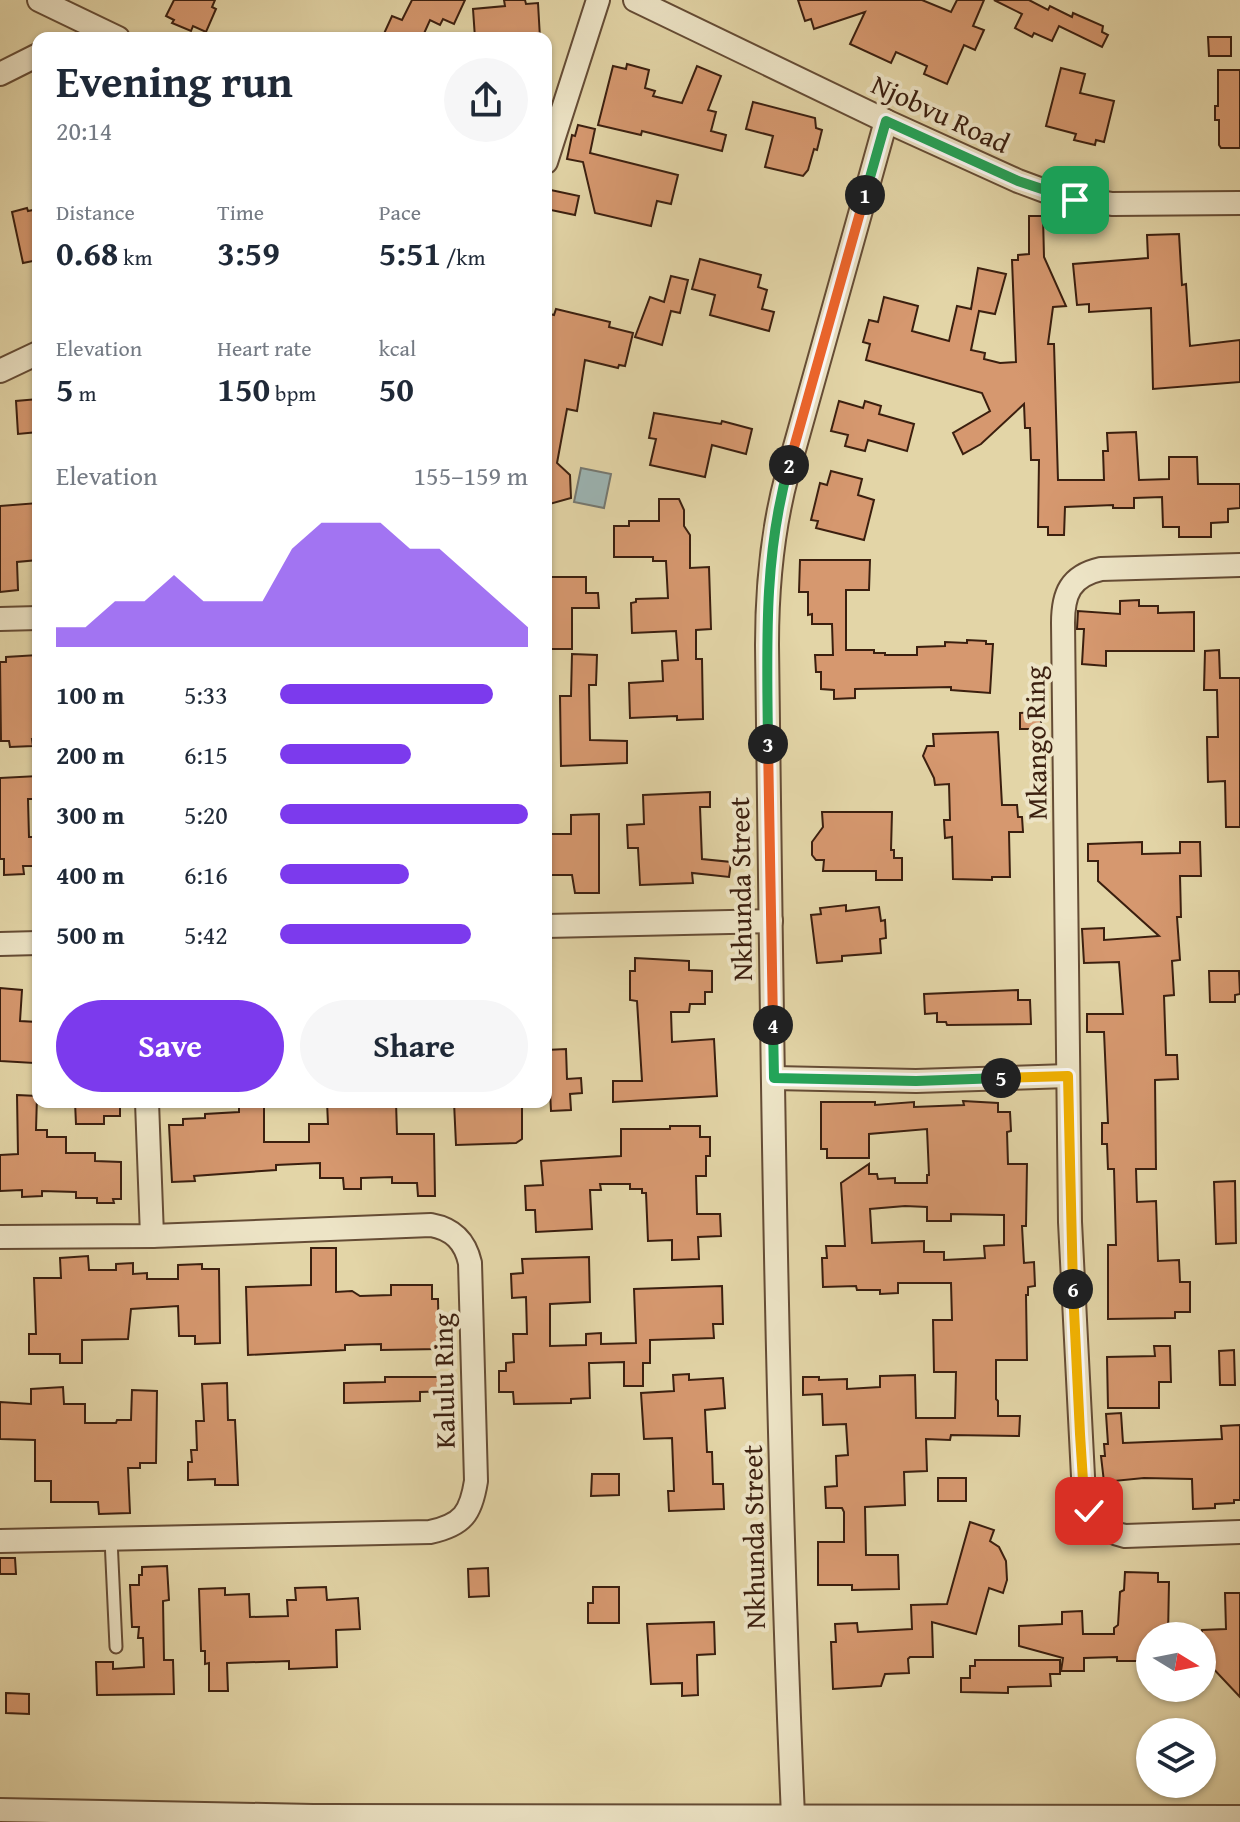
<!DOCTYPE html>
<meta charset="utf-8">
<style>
body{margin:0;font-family:"Gentium Book Plus",serif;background:#f6f6f7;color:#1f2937;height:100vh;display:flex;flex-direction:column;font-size:30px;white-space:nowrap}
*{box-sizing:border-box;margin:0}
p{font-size:26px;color:#747a83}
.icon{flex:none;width:44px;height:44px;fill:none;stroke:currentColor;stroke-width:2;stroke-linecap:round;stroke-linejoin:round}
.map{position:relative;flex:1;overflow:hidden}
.side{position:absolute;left:32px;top:32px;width:520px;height:1076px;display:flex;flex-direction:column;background:#fff;border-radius:16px;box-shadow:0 2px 6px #0004}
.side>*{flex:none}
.needle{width:52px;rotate:100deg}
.tools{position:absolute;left:1136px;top:1622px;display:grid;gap:16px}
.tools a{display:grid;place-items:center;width:80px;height:80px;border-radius:50%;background:#fff;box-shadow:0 2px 6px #0004;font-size:40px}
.pin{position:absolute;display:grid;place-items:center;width:68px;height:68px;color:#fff;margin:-34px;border-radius:16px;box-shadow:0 4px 12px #0006}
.km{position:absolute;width:40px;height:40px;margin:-20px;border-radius:50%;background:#222;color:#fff;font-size:22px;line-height:40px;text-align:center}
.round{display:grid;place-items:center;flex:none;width:84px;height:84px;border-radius:42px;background:#f6f6f7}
.headline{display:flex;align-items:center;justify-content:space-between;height:136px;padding:0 24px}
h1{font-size:44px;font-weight:700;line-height:60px}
.stats{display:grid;grid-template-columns:repeat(3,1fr);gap:12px;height:136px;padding:8px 24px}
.stats div{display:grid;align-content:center}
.stats b{font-size:34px;font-weight:700}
.stats small{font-size:22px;font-weight:400}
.stats p{font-size:22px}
.chart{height:224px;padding:16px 24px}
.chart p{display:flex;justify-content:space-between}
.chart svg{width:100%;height:144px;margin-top:8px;fill:#7c3aed;opacity:.7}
.button{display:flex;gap:16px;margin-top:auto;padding:16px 24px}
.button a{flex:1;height:92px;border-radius:48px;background:#7c3aed;color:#fff;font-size:32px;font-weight:700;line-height:92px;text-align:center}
.button a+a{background:#f6f6f7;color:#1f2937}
ul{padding:0 24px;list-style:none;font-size:26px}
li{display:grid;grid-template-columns:128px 96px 1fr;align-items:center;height:60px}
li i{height:20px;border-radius:10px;background:#7c3aed}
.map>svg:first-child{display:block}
.water{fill:#9cb5b4;stroke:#757972;stroke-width:2}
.building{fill:#d6986f;stroke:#3b1f0f;stroke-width:2;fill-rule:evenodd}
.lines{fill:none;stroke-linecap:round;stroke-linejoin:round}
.service-casing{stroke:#654c35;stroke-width:15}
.minor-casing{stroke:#654c35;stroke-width:26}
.service{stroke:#ede4c6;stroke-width:11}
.minor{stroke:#ede4c6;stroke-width:22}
.split-1-casing{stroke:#fff;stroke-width:16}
.split-2-casing{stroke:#fff;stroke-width:16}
.split-3-casing{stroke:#fff;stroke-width:16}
.split-4-casing{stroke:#fff;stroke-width:16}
.split-5-casing{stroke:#fff;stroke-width:16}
.split-6-casing{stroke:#fff;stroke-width:16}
.split-7-casing{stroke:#fff;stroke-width:16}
.split-1{stroke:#22a559;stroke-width:10}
.split-2{stroke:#f0652b;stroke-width:10}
.split-3{stroke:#22a559;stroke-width:10}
.split-4{stroke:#f0652b;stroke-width:10}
.split-5{stroke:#22a559;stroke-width:10}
.split-6{stroke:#f5b400;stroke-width:10}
.split-7{stroke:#f5b400;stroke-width:10}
.labels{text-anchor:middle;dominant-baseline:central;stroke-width:8;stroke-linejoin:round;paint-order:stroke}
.street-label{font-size:28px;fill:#3b1f0f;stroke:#ede4c6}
</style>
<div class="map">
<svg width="1240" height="1822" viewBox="0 0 1240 1822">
<rect width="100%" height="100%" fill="#e3d5a7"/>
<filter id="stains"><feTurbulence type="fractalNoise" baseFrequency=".0025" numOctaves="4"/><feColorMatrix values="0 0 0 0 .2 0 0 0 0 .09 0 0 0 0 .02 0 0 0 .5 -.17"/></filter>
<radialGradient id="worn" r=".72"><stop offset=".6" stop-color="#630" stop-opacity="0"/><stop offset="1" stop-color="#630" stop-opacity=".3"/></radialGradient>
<polygon class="water" points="581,468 611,474 604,508 574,502"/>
<g class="building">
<polygon points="174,0 215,0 212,7 216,9 206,32 193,26 191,31 172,23 174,20 166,16"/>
<polygon points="412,0 465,0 454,24 443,19 440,25 430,20 422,38 382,38 392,16 402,20"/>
<polygon points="504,0 525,0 526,4 538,3 540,38 475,38 473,9 505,6"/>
<polygon points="798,0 922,0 951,12 957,0 984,0 973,26 984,30 975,50 964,45 947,84 924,74 927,66 896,52 891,63 850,44 865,12 814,29 811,19 805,21"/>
<polygon points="994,0 1029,0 1048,10 1050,6 1072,17 1073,13 1103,26 1102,32 1108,35 1102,47 1059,26 1052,41 1034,33 1032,37 1015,28 1022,14"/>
<polygon points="1208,37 1231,37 1231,56 1209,56"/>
<polygon points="627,64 649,70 645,88 655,91 653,96 682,103 697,66 721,76 708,110 716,112 711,131 726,135 722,151 642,131 641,135 598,125 613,66 626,69"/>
<polygon points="1061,68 1085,74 1080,93 1114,101 1104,142 1096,140 1095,145 1074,140 1076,134 1046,126"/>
<polygon points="1218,70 1240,70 1240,148 1221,148 1219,145 1219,120 1215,120 1215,106 1218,106"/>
<polygon points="753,102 815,118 816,128 822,130 817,150 814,149 808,170 803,176 765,167 773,136 746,129"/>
<polygon points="578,125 595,129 590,153 678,175 671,204 657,201 651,226 595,213 583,162 567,159 572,135 575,136"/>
<polygon points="546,189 579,196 575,215 546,209"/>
<polygon points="27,208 28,211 38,209 38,260 23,263 12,212"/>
<polygon points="1029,216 1043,216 1044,257 1066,306 1053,307 1048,344 1054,344 1058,480 1104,480 1103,451 1108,451 1107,433 1136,432 1139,480 1169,479 1169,457 1197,457 1198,484 1240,484 1240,508 1228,509 1228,522 1211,523 1211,537 1179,537 1179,527 1163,527 1162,497 1134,498 1134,508 1113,508 1113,505 1065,507 1064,535 1048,535 1048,527 1038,527 1039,460 1031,460 1030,428 1025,428 1024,404 981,444 963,454 953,433 990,411 982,393 866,360 870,344 863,342 869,320 878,322 884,297 918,306 912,331 949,341 957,306 971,309 978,268 1006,274 995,314 979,311 971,350 985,353 984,359 1000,363 1016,362 1012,260 1018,260 1018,255 1029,254"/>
<polygon points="1179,234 1182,285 1186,284 1190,346 1240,340 1240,382 1153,389 1151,308 1089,312 1089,304 1077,305 1073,264 1148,258 1147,235"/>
<polygon points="700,259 761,275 758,287 767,290 762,309 774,312 769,331 710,315 715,295 692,289"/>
<polygon points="671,276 688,280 680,313 671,311 662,345 635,337 650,297 664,302"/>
<polygon points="556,309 610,322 609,327 633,333 625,366 619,365 618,368 585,360 577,411 567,409 557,463 570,475 571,498 546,505 546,313 554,315"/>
<polygon points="38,399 38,432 18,434 16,401"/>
<polygon points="839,401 863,408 865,401 881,406 879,414 914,424 907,451 868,440 865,451 845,446 848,435 831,431"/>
<polygon points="654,413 721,424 722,421 752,429 746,454 712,445 705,477 650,465 656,439 649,438"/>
<polygon points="831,471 862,479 858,495 874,500 864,540 816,528 818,521 811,520 820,483 827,485"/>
<polygon points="659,499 679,499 684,510 684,526 690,535 690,568 709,567 711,629 696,630 696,659 702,659 703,719 677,720 677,716 630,718 629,683 663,681 662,661 678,660 676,631 632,633 631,603 636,602 636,599 668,598 666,561 653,561 653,557 614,557 614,526 629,526 629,521 659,521"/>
<polygon points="38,503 38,560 17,562 18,590 0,592 0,506"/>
<polygon points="800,560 870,560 869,590 846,590 846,650 874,650 874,653 885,653 885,655 917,655 917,647 945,646 945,642 967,643 967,640 986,641 986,644 993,644 990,693 951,690 951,687 855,689 855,698 834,699 834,690 821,689 821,672 816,672 815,655 833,655 832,624 812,624 812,614 808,615 808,592 799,592"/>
<polygon points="546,577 586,577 586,593 598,593 599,608 572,608 572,649 546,649"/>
<polygon points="1139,600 1139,606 1158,606 1158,613 1194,612 1194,651 1106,651 1106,666 1082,664 1084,629 1077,629 1078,611 1120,614 1120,601"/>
<polygon points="1219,650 1220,678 1240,678 1240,827 1226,827 1225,781 1208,782 1207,737 1218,737 1217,690 1204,690 1205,651"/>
<polygon points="572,654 597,655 596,685 589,685 590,740 627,741 627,763 561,766 560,696 571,696"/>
<polygon points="38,655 38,739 32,739 33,746 10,747 9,741 1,741 0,662 6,662 6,657"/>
<polygon points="1041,712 1041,729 1020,729 1020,713"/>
<polygon points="998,732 1002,805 1017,805 1018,817 1022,817 1023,832 1009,832 1010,877 992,877 992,880 953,879 952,837 945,838 944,820 950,820 949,784 935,785 934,778 923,756 927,746 934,746 933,734"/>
<polygon points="38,776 38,799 28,799 29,837 38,837 38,866 23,866 24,874 4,875 4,859 0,859 0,778"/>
<polygon points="710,792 710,807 700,807 702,859 731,862 729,877 692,873 693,883 640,885 638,848 628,848 627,825 644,824 643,795"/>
<polygon points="822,812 892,812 891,850 894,850 894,858 902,858 902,880 876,880 876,871 823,871 824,860 816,860 812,855 812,842 823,827"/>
<polygon points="599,814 599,893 575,893 572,875 546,875 546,834 571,834 571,815"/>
<polygon points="1142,842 1142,854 1180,853 1180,842 1200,842 1201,876 1180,876 1181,917 1177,917 1180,960 1172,961 1174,995 1164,996 1166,1055 1177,1055 1178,1079 1155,1080 1156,1169 1136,1169 1137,1202 1156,1201 1158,1261 1179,1260 1180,1282 1190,1282 1190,1312 1175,1312 1175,1318 1108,1319 1108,1245 1116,1245 1114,1169 1108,1169 1107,1144 1102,1144 1102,1123 1108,1123 1104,1032 1087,1032 1087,1014 1123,1014 1119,962 1084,963 1082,929 1104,928 1104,940 1159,936 1098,881 1098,861 1088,861 1088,844"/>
<polygon points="846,905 846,911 879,907 881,921 885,920 886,938 880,939 881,953 842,956 842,961 817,963 811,915 821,914 820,908"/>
<polygon points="635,958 689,961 689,970 712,971 712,992 705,992 705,1004 690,1004 689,1012 671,1012 672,1042 714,1039 717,1096 613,1102 613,1081 642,1081 637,1001 630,1000 630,971 635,971"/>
<polygon points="1209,971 1239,971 1240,994 1235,995 1235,1002 1210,1002"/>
<polygon points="0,988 22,990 20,1021 37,1022 34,1063 0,1061"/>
<polygon points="1018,990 1018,1000 1030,1000 1031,1024 947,1025 946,1022 937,1022 937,1013 925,1014 924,994"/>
<polygon points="566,1049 567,1079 581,1078 582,1093 570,1094 571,1110 551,1111 550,1092 546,1093 546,1050"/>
<polygon points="17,1095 37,1096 36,1130 47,1130 47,1137 66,1137 66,1153 95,1153 95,1161 121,1162 121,1199 113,1199 114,1203 97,1203 97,1198 76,1198 76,1192 42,1191 42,1196 22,1197 22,1190 0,1191 0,1155 18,1154"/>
<path d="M 963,1101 L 998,1103 L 998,1112 L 1010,1112 L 1011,1131 L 1007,1132 L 1008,1164 L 1027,1164 L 1026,1226 L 1022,1226 L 1024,1263 L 1034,1262 L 1035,1286 L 1028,1287 L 1028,1295 L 1026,1295 L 1027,1360 L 996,1360 L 996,1399 L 998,1401 L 998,1416 L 1020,1416 L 1019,1436 L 951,1435 L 950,1440 L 926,1439 L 927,1471 L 904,1472 L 905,1505 L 865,1507 L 866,1555 L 898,1555 L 899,1589 L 852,1590 L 852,1585 L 818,1585 L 818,1542 L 844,1542 L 844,1512 L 842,1508 L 826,1508 L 825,1487 L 837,1486 L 836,1456 L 848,1455 L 846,1424 L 823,1425 L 822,1394 L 803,1395 L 803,1377 L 819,1377 L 819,1380 L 847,1379 L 847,1389 L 880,1387 L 880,1376 L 915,1375 L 916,1418 L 955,1418 L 956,1372 L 934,1372 L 933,1320 L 952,1320 L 951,1283 L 898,1283 L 898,1293 L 880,1294 L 880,1290 L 857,1290 L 856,1286 L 823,1287 L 822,1258 L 827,1258 L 826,1246 L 845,1246 L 841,1183 L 869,1164 L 869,1174 L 877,1174 L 878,1179 L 895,1178 L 895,1183 L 927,1183 L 927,1175 L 929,1175 L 927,1129 L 869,1134 L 869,1158 L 827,1158 L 827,1149 L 821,1149 L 821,1102 L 875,1102 L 875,1105 L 914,1102 L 914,1107 L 964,1105 ZM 905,1206 L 927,1207 L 927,1221 L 951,1221 L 951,1214 L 1004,1215 L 1004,1245 L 984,1246 L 985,1258 L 944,1260 L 944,1252 L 924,1252 L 924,1241 L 872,1243 L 870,1209 Z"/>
<polygon points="75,1102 120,1102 120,1116 104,1116 104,1124 76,1124"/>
<polygon points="239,1102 264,1102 264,1142 309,1142 309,1124 328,1124 327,1102 396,1102 397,1134 434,1134 435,1196 418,1196 417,1183 392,1183 392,1177 361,1178 361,1189 344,1189 343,1178 320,1178 320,1163 276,1165 276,1170 194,1176 195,1181 172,1182 169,1125 183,1125 183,1119 205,1118 205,1114 239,1112"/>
<polygon points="454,1102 522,1102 522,1139 516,1143 456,1145"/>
<polygon points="670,1126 700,1126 700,1137 710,1137 710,1156 706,1156 706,1176 696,1176 697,1214 720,1214 721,1236 698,1237 699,1259 672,1260 672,1240 648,1241 646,1193 642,1193 642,1189 630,1189 630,1184 600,1184 601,1190 590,1190 592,1229 536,1232 535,1210 526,1210 525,1186 543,1185 541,1161 621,1156 621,1129 670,1129"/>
<polygon points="1235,1181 1236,1243 1216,1244 1214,1182"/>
<polygon points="311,1248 336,1248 336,1292 352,1291 360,1296 391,1295 391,1285 432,1285 432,1299 438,1299 439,1349 381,1350 381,1344 345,1345 345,1350 248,1355 246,1287 311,1285"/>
<polygon points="88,1256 89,1270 116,1270 116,1264 133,1263 133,1274 147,1273 147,1279 178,1279 178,1265 202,1264 202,1269 219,1269 220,1343 195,1344 195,1336 179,1336 178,1306 131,1309 128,1339 82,1340 82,1363 60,1363 60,1354 29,1354 29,1334 36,1334 34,1278 61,1278 60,1258"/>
<polygon points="589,1257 590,1302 550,1304 550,1346 586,1345 586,1334 601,1333 601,1344 636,1343 634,1289 722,1286 723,1324 713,1324 714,1338 650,1340 650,1363 643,1363 643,1386 624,1386 624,1362 592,1363 589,1363 590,1398 571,1399 571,1403 514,1404 513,1392 499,1392 499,1371 506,1371 506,1363 514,1362 513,1334 527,1334 526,1297 512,1298 511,1274 523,1273 522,1259"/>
<polygon points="1154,1346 1170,1346 1171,1382 1159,1382 1159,1408 1108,1408 1107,1357 1155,1356"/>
<polygon points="1234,1350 1235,1385 1220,1385 1219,1351"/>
<polygon points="689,1374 689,1380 723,1378 725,1408 705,1410 707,1452 712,1452 713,1484 723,1484 724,1509 669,1511 668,1491 674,1491 672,1438 644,1439 641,1393 674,1391 673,1375"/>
<polygon points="385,1377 453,1377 453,1391 420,1392 420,1401 344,1403 344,1383 385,1382"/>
<polygon points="227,1383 228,1420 235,1420 238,1485 215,1485 215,1479 188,1480 188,1462 192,1462 191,1450 197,1450 196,1421 204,1421 202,1384"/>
<polygon points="63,1387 64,1404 85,1404 85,1423 116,1423 117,1420 131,1420 132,1390 157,1391 156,1463 140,1463 140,1468 128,1468 130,1513 99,1514 98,1502 51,1502 51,1481 35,1481 35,1440 0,1439 0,1402 31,1404 31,1389"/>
<polygon points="1121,1413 1123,1443 1222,1439 1221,1426 1240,1425 1240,1500 1234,1500 1234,1503 1215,1504 1215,1508 1193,1509 1192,1479 1144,1478 1104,1482 1101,1456 1105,1456 1104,1444 1108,1444 1106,1414"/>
<polygon points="592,1474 619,1474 619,1495 591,1496"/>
<rect x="938" y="1478" width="28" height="23"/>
<polygon points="970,1522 994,1530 990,1541 999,1547 1006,1561 1007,1580 1003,1593 989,1588 976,1634 932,1622 933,1657 910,1657 908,1659 909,1673 885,1674 881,1686 833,1689 831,1642 836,1642 835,1624 857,1623 858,1632 912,1629 911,1605 947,1604"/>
<polygon points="0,1558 15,1558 16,1574 0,1574"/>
<polygon points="167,1566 169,1600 163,1601 164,1660 173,1660 174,1694 97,1695 96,1662 113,1662 113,1669 144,1667 143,1638 138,1638 139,1627 132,1627 130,1585 139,1585 139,1575 142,1575 142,1567"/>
<polygon points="488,1568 489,1596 469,1597 468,1569"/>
<polygon points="1125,1572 1158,1573 1158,1582 1169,1582 1168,1636 1150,1636 1150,1661 1117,1661 1117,1657 1084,1658 1084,1671 1061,1671 1063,1658 1019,1646 1019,1626 1062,1624 1062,1612 1082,1611 1083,1634 1114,1634 1114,1628 1118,1625 1120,1592 1124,1590"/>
<polygon points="326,1587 327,1600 358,1598 360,1629 336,1630 337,1667 289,1669 289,1661 227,1663 228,1691 209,1691 209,1663 205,1664 205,1651 201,1651 199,1589 225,1588 225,1595 249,1594 250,1617 288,1616 287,1600 296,1600 295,1588"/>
<polygon points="593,1587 619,1587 619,1623 588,1623 588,1603 593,1603"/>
<polygon points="1225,1593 1240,1593 1240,1697 1207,1662 1202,1648 1202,1630 1226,1629"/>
<polygon points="714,1622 715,1654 697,1655 698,1695 682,1696 682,1683 651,1684 647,1624"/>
<polygon points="975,1660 1060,1660 1060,1674 1050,1674 1051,1686 1008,1687 1008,1693 961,1692 961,1678 970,1678 970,1666 975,1666"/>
<polygon points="6,1693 29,1694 29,1714 6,1713"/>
</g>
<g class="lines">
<defs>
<polyline id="service" points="111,1539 116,1647"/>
<g id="minor">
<polyline points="39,0 118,38"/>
<polyline points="635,0 886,121 1018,181 1053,194 1112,204 1240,203"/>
<polyline points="0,74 38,55"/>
<polyline points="546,162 598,0"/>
<polyline points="0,371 38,353"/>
<path d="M 1240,565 L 1101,569 C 1070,576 1063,594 1063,623 L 1070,1222 L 1084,1496 C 1091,1518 1102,1531 1125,1536 L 1240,1532"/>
<polyline points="0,619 38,618"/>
<polyline points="546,926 771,921"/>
<polyline points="0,944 38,943"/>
<polyline points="774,1078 916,1081 1068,1076"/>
<polyline points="147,1102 152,1236"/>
<path d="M 0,1237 L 152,1236 L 431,1225 C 453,1229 465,1241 470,1263 L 476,1481 C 471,1513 463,1525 430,1532 L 0,1541"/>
<polyline points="0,1810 313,1816 1240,1817"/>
<path d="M 793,1816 C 776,1426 772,1035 767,645 C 767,586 772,531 787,475 L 886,121"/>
</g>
</defs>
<use href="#service" class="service-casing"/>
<use href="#minor" class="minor-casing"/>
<use href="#service" class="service"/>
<use href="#minor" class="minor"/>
</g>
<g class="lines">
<defs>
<polyline id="split-1" points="865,195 886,121 1018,181 1075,200"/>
<polyline id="split-2" points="789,465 865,195"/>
<path id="split-3" d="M 768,744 C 767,649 763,557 789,465"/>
<polyline id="split-4" points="768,744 773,1025"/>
<polyline id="split-5" points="773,1025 774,1078 916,1081 1001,1078"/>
<polyline id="split-6" points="1001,1078 1068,1076 1073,1289"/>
<polyline id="split-7" points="1073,1289 1080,1434 1084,1496 1089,1511"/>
</defs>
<use href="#split-1" class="split-1-casing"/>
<use href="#split-2" class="split-2-casing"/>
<use href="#split-3" class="split-3-casing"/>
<use href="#split-4" class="split-4-casing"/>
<use href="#split-5" class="split-5-casing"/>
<use href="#split-6" class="split-6-casing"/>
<use href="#split-7" class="split-7-casing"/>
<use href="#split-1" class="split-1"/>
<use href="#split-2" class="split-2"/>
<use href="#split-3" class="split-3"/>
<use href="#split-4" class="split-4"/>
<use href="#split-5" class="split-5"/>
<use href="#split-6" class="split-6"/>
<use href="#split-7" class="split-7"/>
</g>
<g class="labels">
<g class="street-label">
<text transform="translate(941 113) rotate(25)">Njobvu Road</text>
<text transform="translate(1035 743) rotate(-91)">Mkango Ring</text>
<text transform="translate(740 889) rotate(-91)">Nkhunda Street</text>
<text transform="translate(443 1381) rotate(-91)">Kalulu Ring</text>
<text transform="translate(753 1537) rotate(-91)">Nkhunda Street</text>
</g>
</g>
<rect width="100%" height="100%" filter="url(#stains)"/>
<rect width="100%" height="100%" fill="url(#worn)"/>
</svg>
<div class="tools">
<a><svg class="needle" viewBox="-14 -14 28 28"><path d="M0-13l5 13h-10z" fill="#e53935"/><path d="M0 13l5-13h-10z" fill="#747a83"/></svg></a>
<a><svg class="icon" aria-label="layers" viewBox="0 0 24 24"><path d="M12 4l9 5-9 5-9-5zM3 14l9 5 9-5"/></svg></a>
</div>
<div class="pin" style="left:1075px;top:200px;background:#1e9e55"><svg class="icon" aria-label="arrive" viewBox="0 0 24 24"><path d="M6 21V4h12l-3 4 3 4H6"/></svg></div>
<div class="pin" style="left:1089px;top:1511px;background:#d93025"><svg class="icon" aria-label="check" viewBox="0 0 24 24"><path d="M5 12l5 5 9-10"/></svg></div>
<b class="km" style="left:865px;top:195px">1</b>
<b class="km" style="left:789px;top:465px">2</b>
<b class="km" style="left:768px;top:744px">3</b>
<b class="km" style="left:773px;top:1025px">4</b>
<b class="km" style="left:1001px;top:1078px">5</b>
<b class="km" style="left:1073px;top:1289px">6</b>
<section class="side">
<div class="headline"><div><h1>Evening run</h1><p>20:14</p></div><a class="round"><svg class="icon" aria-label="share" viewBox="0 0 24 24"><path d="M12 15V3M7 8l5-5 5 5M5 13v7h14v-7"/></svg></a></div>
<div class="stats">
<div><p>Distance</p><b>0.68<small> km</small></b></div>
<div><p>Time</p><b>3:59</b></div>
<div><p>Pace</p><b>5:51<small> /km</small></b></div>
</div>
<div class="stats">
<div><p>Elevation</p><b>5<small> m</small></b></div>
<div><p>Heart rate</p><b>150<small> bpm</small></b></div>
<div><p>kcal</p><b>50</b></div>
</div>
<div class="chart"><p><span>Elevation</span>155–159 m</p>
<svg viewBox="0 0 160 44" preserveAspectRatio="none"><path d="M0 44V38L10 38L20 30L30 30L40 22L50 30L60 30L70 30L80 14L90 6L100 6L110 6L120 14L130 14L140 22L150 30L160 38V44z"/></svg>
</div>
<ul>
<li><b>100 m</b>5:33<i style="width:86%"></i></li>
<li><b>200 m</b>6:15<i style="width:53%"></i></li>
<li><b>300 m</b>5:20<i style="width:100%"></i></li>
<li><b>400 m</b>6:16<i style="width:52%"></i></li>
<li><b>500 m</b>5:42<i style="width:77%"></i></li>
</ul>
<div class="button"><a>Save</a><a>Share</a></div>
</section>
</div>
